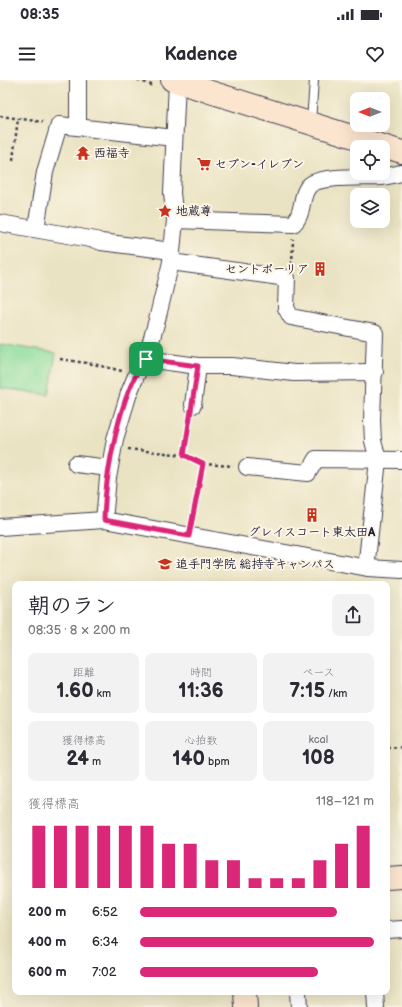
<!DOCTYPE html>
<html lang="ja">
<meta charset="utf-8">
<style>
body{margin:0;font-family:"Balsamiq Sans","Klee One",sans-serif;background:#f2f2f3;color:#2b2b33;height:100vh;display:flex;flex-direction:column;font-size:15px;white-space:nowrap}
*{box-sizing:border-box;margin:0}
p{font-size:13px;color:#7c7c81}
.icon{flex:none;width:22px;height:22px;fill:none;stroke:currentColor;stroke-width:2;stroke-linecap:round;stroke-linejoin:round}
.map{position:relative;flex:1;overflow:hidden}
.sheet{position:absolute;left:12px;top:501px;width:378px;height:414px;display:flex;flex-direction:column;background:#fff;border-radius:8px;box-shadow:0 4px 16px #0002}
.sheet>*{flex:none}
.needle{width:26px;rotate:270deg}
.controls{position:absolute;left:350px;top:12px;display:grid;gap:8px}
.controls a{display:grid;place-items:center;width:40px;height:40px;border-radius:8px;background:#fff;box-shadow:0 4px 16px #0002;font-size:20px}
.pin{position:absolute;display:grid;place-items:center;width:34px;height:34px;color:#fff;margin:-17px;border-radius:8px;box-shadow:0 2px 6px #0006}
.round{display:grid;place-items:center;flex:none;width:42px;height:42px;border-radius:8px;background:#f2f2f3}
.head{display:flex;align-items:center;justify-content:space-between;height:68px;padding:0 16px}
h1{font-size:22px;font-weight:700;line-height:30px}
.figures{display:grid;grid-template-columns:repeat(3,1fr);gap:6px;height:68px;padding:4px 16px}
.figures div{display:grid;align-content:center;border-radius:8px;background:#f2f2f3;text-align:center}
.figures b{font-size:20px;font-weight:700}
.figures small{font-size:11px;font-weight:400}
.figures p{font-size:11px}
.chart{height:112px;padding:8px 16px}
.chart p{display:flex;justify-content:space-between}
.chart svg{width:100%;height:72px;margin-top:4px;stroke:#db2777;stroke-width:6}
ul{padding:0 16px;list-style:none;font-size:13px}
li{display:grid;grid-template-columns:64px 48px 1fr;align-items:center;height:30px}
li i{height:10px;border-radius:5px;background:#db2777}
.status{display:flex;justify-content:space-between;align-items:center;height:28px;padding:0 20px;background:#fff;direction:ltr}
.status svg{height:11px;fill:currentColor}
header{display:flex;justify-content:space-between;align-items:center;height:52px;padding:0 16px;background:#fff;font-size:18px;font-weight:700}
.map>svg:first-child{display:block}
.green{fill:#8cdd9d;stroke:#57806c}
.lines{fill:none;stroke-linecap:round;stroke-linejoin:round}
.lane-casing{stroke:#403f4f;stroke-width:10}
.street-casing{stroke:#403f4f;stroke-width:18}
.secondary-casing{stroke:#403f4f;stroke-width:24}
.path{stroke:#403f4f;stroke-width:2.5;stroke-dasharray:3 3;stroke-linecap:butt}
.lane{stroke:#fff;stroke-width:8}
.street{stroke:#fff;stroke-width:16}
.secondary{stroke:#fce5cf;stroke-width:22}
.route-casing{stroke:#fff;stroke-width:8}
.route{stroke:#db2777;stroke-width:5}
.labels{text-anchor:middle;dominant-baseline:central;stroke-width:4;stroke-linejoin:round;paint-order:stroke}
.poi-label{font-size:12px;font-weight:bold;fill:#22223b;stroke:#fcf5e5;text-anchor:start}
</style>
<div class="status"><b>08:35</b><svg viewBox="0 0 49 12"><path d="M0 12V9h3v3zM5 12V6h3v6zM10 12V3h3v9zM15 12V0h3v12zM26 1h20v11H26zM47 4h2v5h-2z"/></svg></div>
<header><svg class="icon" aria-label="menu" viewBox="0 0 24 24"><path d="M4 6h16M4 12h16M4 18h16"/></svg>Kadence<svg class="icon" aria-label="heart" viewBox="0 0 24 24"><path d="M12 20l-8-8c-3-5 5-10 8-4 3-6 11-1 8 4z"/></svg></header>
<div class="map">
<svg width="402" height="927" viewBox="0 0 402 927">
<rect width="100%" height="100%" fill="#fcf5e5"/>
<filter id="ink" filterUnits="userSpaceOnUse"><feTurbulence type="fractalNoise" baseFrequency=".025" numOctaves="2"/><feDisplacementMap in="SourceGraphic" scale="8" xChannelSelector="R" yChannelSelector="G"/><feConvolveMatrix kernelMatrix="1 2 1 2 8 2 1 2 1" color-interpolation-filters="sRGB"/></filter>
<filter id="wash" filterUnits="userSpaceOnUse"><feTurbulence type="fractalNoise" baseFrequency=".012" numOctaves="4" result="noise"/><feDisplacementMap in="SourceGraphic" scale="16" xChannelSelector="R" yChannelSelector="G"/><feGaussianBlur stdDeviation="0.9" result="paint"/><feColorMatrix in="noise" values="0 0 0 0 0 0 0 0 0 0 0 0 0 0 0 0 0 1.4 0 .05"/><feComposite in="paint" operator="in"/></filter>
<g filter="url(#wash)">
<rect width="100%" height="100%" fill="#eae3c3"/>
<polygon class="green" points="0,264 56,273 49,315 0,308"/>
</g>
<g filter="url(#ink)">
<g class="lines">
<defs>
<polyline id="lane" points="311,42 314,0"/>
<g id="street">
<polyline points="78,0 78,47"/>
<path d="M 175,140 L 293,144 C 305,134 299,115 310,105 C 322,95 365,98 381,97 C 388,97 395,94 402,93"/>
<polyline points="0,143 96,160 101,162 172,171"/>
<polyline points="36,149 45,92 59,45 174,58"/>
<polyline points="171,182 287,198 286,228 291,237 375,253 372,340 373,361 378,380 367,480 368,488"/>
<polyline points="146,279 198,286 232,286 294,293 375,292"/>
<polyline points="193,325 198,286"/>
<polyline points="76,384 109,388"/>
<polyline points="247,387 308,393 316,379 402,380"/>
<polyline points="104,440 108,398 115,359 129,313 140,286 146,279 157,240 171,182 175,140 172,113 177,2"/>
<polyline points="0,447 104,440 368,488 402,490"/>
<polyline points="387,850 402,849"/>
<polyline points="298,912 299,927"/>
<polyline points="375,912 376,927"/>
</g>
<g id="secondary">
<polyline points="172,0 402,72"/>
<polyline points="387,798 402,797"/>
<polyline points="245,912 246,927"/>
</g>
</defs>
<use href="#lane" class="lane-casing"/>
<use href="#street" class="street-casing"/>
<use href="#secondary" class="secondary-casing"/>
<g class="path">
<polyline points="138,0 154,6"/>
<polyline points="0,36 43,42"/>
<polyline points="13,80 18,38"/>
<polyline points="292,184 293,159"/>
<polyline points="60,279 93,284 122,291"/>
<polyline points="128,369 184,375 191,339"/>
<polyline points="184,375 203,384 192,440"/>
<polyline points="203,384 233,386"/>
<polyline points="387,662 387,668 402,667"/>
</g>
<use href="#lane" class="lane"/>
<use href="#street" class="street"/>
<use href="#secondary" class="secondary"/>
</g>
</g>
<g class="lines" filter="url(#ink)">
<defs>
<path id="route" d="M 146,279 L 198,286 L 184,375 L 203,384 L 189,456 L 104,440 C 105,397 119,313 146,279 Z"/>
</defs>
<use href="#route" class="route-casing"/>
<use href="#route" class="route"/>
</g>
<defs>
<symbol id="temple-bare" viewBox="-9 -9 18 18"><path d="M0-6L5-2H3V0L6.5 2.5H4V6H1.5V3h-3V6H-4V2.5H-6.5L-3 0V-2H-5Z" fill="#c8321e" stroke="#fcf5e5" stroke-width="2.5" paint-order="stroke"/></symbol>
<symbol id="supermarket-bare" viewBox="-9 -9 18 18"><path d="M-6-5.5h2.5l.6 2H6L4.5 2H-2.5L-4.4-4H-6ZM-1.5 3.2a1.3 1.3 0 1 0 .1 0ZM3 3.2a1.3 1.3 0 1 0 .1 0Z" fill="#c8321e" stroke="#fcf5e5" stroke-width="2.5" paint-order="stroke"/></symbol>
<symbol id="sight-bare" viewBox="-9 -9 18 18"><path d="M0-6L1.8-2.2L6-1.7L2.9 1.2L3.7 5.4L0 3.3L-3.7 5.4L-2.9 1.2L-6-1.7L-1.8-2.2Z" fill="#c8321e" stroke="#fcf5e5" stroke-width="2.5" paint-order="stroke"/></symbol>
<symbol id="building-bare" viewBox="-9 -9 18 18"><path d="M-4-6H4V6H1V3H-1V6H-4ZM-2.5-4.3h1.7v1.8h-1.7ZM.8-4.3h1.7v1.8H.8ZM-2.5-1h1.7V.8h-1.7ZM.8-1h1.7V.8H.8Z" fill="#c8321e" stroke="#fcf5e5" stroke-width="2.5" paint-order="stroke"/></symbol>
<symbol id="university-bare" viewBox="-9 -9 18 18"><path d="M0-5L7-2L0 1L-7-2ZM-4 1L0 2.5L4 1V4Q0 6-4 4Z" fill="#c8321e" stroke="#fcf5e5" stroke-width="2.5" paint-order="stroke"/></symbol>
</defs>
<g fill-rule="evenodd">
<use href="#temple-bare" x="73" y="63" width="20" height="20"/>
<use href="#supermarket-bare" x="194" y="74" width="20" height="20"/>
<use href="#sight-bare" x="155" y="121" width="20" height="20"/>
<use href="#building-bare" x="310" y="179" width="20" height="20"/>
<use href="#building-bare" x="302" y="425" width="20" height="20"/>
<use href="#university-bare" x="155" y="474" width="20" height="20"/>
</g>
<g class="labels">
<g class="poi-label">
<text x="94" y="73">西福寺</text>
<text x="215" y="84">セブン-イレブン</text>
<text x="176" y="131">地蔵尊</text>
<text x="309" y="189" text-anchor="end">セントポーリア</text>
<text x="312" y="452" text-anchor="middle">グレイスコート東太田A</text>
<text x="176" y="484">追手門学院 総持寺キャンパス</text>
</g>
</g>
</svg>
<div class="controls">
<a><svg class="needle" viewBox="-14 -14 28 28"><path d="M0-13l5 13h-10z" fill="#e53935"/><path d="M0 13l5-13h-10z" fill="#7c7c81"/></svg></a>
<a><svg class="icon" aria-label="locate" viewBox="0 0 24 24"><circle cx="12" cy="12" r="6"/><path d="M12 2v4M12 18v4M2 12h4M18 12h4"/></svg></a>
<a><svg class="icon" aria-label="layers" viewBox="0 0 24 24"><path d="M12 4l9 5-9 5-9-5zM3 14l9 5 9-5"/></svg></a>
</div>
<div class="pin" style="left:146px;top:279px;background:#1e9e55"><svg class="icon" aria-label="arrive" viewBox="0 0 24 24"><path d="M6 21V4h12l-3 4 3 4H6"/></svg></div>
<section class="sheet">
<div class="head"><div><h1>朝のラン</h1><p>08:35 · 8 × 200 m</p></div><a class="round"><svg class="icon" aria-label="share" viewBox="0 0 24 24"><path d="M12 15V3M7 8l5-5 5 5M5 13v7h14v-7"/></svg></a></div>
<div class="figures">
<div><p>距離</p><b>1.60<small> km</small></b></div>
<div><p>時間</p><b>11:36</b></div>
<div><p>ペース</p><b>7:15<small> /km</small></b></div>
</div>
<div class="figures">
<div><p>獲得標高</p><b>24<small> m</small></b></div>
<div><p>心拍数</p><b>140<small> bpm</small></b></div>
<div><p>kcal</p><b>108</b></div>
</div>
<div class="chart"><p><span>獲得標高</span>118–121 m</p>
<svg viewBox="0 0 160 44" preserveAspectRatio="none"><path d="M5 44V6M15 44V6M25 44V6M35 44V6M45 44V6M55 44V6M65 44V17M75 44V17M85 44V27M95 44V27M105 44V38M115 44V38M125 44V38M135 44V27M145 44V17M155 44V6"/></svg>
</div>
<ul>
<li><b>200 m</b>6:52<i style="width:84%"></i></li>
<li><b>400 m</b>6:34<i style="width:100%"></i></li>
<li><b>600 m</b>7:02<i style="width:76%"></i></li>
</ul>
</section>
</div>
